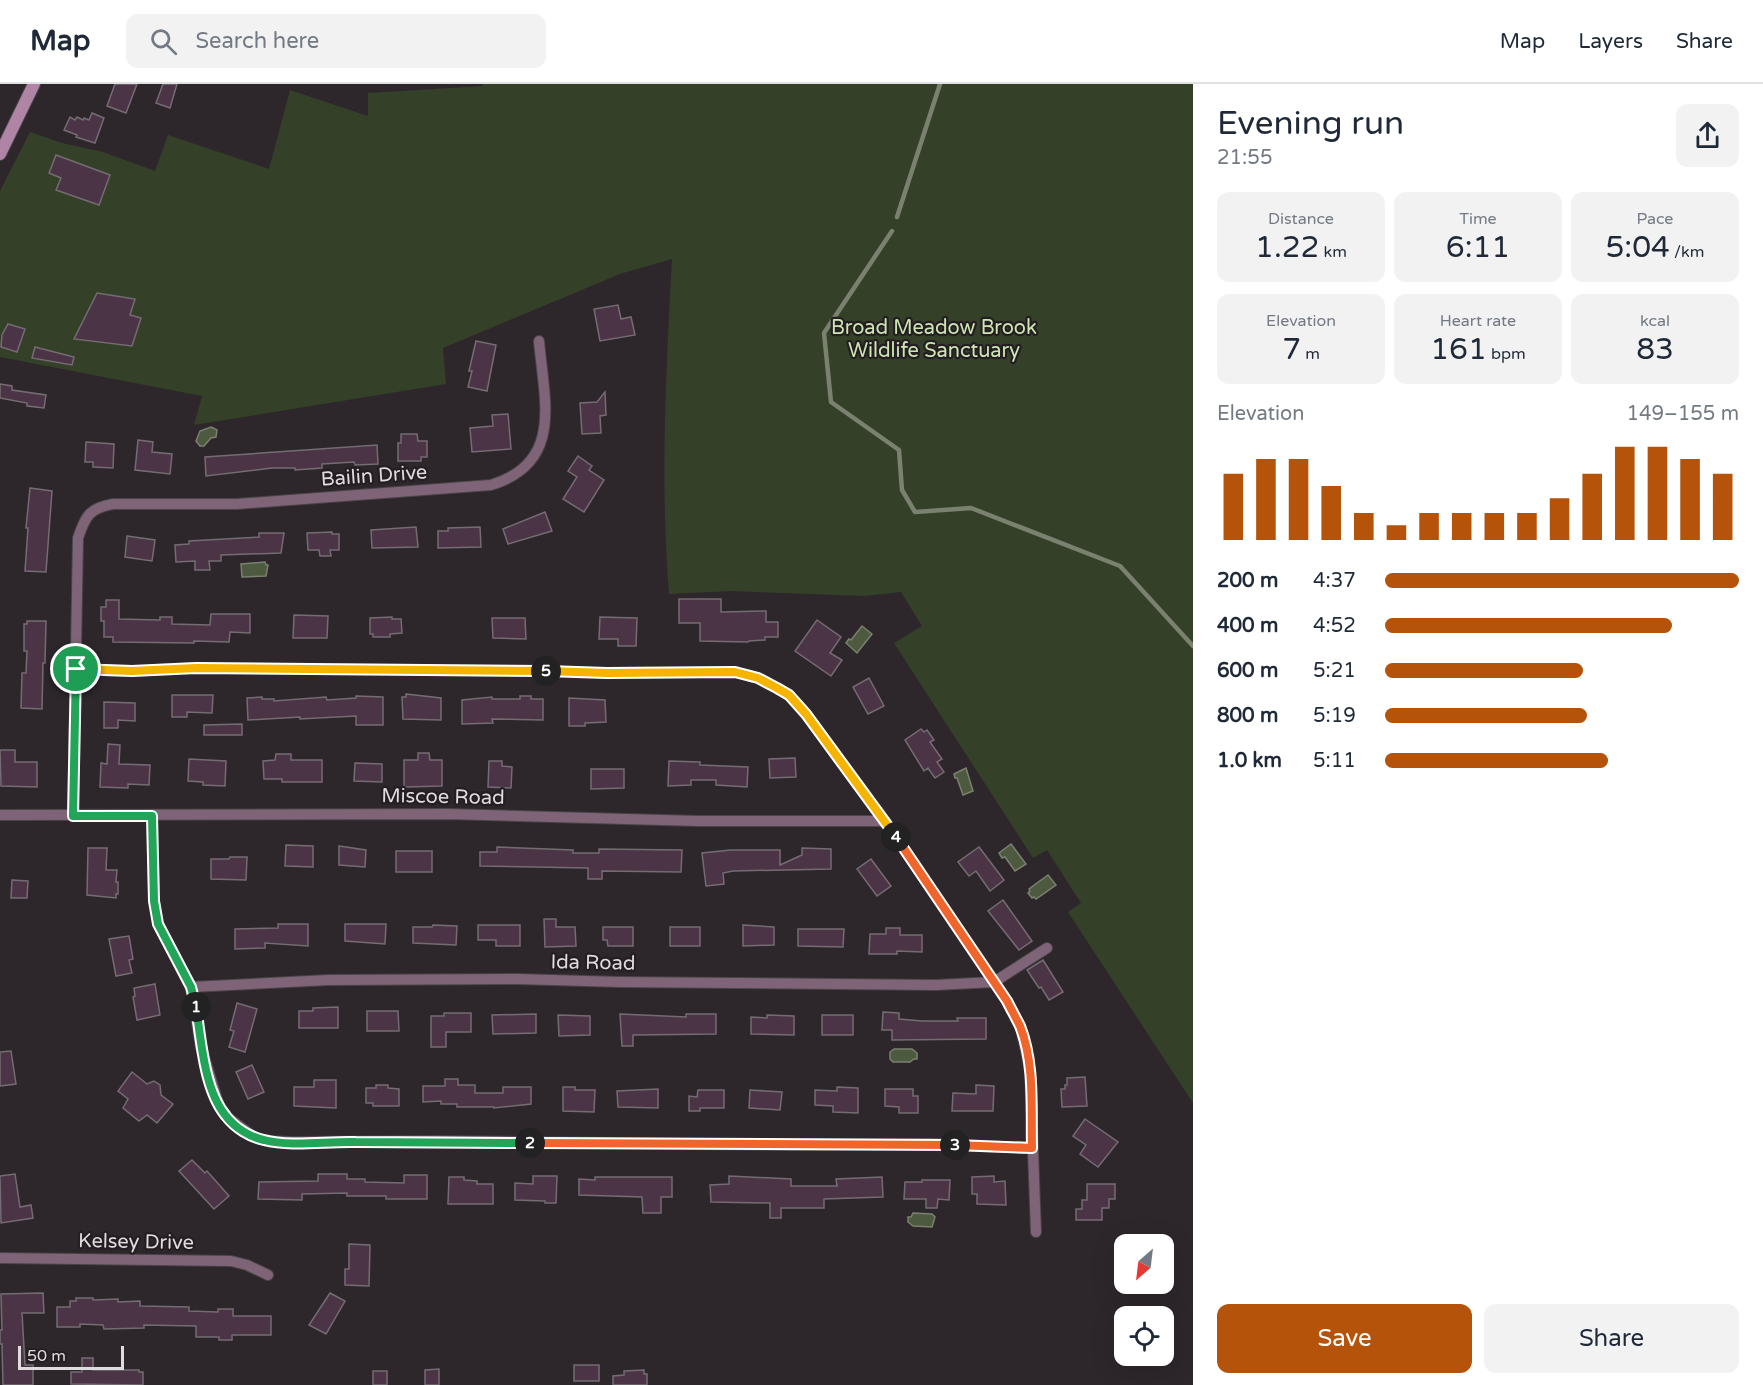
<!DOCTYPE html>
<meta charset="utf-8">
<style>
body{margin:0;font-family:"Varela Round",sans-serif;background:#f2f2f3;color:#1f2937;height:100vh;display:flex;flex-direction:column;font-size:22px;white-space:nowrap}
*{box-sizing:border-box;margin:0}
p{font-size:20px;color:#747a83}
.icon{flex:none;width:33px;height:33px;fill:none;stroke:currentColor;stroke-width:2;stroke-linecap:round;stroke-linejoin:round}
.map{position:relative;flex:1;overflow:hidden}
.sheet{display:flex;flex-direction:column;background:#fff;width:570px}
.sheet>*{flex:none}
.needle{width:39px;rotate:208deg}
.fabs{position:absolute;left:1114px;top:1150px;display:grid;gap:12px}
.fabs a{display:grid;place-items:center;width:60px;height:60px;border-radius:12px;background:#fff;box-shadow:0 6px 24px #0002;font-size:30px}
.scale{position:absolute;left:18px;bottom:15px;width:106px;box-sizing:border-box;padding-left:6px;border:3px solid #dfdbde;border-top:0;font-size:16px;line-height:21px;white-space:nowrap;color:#dfdbde;-webkit-text-stroke:4px #241d22;paint-order:stroke}
.pin{position:absolute;display:grid;place-items:center;width:51px;height:51px;color:#fff;margin:-26px;border:3px solid #fff;border-radius:50%;box-shadow:0 2px 6px #0007}
.km{position:absolute;width:30px;height:30px;margin:-15px;border-radius:50%;background:#222;color:#fff;font-size:16px;line-height:30px;text-align:center}
.round{display:grid;place-items:center;flex:none;width:63px;height:63px;border-radius:12px;background:#f2f2f3}
.head{display:flex;align-items:center;justify-content:space-between;height:102px;padding:0 24px}
h1{font-size:33px;font-weight:600;line-height:45px}
.metrics{display:grid;grid-template-columns:repeat(3,1fr);gap:9px;height:102px;padding:6px 24px}
.metrics div{display:grid;align-content:center;border-radius:12px;background:#f2f2f3;text-align:center}
.metrics b{font-size:30px;font-weight:600}
.metrics small{font-size:16px;font-weight:400}
.metrics p{font-size:16px}
.chart{height:168px;padding:12px 24px}
.chart p{display:flex;justify-content:space-between}
.chart svg{width:100%;height:108px;margin-top:6px;stroke:#b45309;stroke-width:6}
.action{display:flex;gap:12px;margin-top:auto;padding:12px 24px}
.action a{flex:1;height:69px;border-radius:12px;background:#b45309;color:#fff;font-size:24px;font-weight:600;line-height:69px;text-align:center}
.action a+a{background:#f2f2f3;color:#1f2937}
ul{padding:0 24px;list-style:none;font-size:20px}
li{display:grid;grid-template-columns:96px 72px 1fr;align-items:center;height:45px}
li i{height:15px;border-radius:8px;background:#b45309}
header{display:flex;align-items:center;gap:36px;box-sizing:border-box;height:84px;padding:0 30px;background:#fff;border-bottom:2px solid #e0e1e3}
header strong{font-size:28px}
nav{display:flex;gap:33px;margin-inline-start:auto;font-size:21px}
.search{width:420px;height:54px;background:#f2f2f3;display:flex;align-items:center;gap:15px;box-sizing:border-box;padding:0 21px;border-radius:12px;color:#747a83;font-size:22px}
main{display:flex;flex:1;min-height:0}
.map>svg:first-child{display:block}
.green{fill:#354029}
.water{fill:#4e5a40;stroke:#7a816f;stroke-width:1.5}
.lines{fill:none;stroke-linecap:round;stroke-linejoin:round}
.stream{stroke:#7a816f;stroke-width:4.5}
.building{fill:#4b3446;stroke:#746c72;stroke-width:1.5}
.minor-casing{stroke:#494448;stroke-width:12}
.secondary-casing{stroke:#494448;stroke-width:14}
.minor{stroke:#7f6478;stroke-width:10}
.secondary{stroke:#b084a5;stroke-width:12}
.split-1-casing{stroke:#fff;stroke-width:12}
.split-2-casing{stroke:#fff;stroke-width:12}
.split-3-casing{stroke:#fff;stroke-width:12}
.split-4-casing{stroke:#fff;stroke-width:12}
.split-5-casing{stroke:#fff;stroke-width:12}
.split-6-casing{stroke:#fff;stroke-width:12}
.split-1{stroke:#22a559;stroke-width:8}
.split-2{stroke:#22a559;stroke-width:8}
.split-3{stroke:#f0652b;stroke-width:8}
.split-4{stroke:#f0652b;stroke-width:8}
.split-5{stroke:#f5b400;stroke-width:8}
.split-6{stroke:#f5b400;stroke-width:8}
.labels{text-anchor:middle;dominant-baseline:central;stroke-width:4.5;stroke-linejoin:round;paint-order:stroke}
.park-label{font-size:20px;fill:#cce5b1;stroke:#241d22}
.street-label{font-size:20px;fill:#dfdbde;stroke:#241d22}
</style>
<header>
<strong>Map</strong>
<div class="search"><svg class="icon" aria-label="search" viewBox="0 0 24 24"><circle cx="10" cy="10" r="6"/><path d="M15 15l6 6"/></svg>Search here</div>
<nav><a>Map</a><a>Layers</a><a>Share</a></nav>
</header>
<main>
<div class="map">
<svg width="1193" height="1301" viewBox="0 0 1193 1301">
<rect width="100%" height="100%" fill="#2d272c"/>
<path class="green" d="M 483,0 L 1193,0 L 1193,1019 L 1068,828 L 1081,819 L 1047,766 L 1033,774 L 894,559 L 922,542 L 901,508 L 864,512 L 731,507 L 669,510 C 660,397 666,287 672,175 L 620,190 L 443,264 L 446,300 L 194,341 L 202,312 L 0,273 L 0,107 L 30,48 L 62,59 L 103,68 L 155,87 L 168,51 L 269,85 L 290,6 L 368,32 L 368,9 L 482,2 Z"/>
<g class="water">
<polygon points="211,343 217,346 216,353 211,354 204,362 200,362 196,357 200,347"/>
<polygon points="265,478 266,481 268,481 266,492 242,493 241,480"/>
<polygon points="862,542 872,550 857,569 846,559 849,555 851,556"/>
<polygon points="966,684 973,707 963,711 957,694 955,694 954,690"/>
<polygon points="1011,760 1026,780 1015,787 1005,773 1002,774 999,769"/>
<polygon points="1048,791 1056,801 1036,815 1034,813 1032,814 1028,809 1030,807 1029,805"/>
<polygon points="894,965 912,965 917,969 917,975 914,975 910,978 893,978 890,975 890,968"/>
<polygon points="913,1129 932,1130 935,1133 932,1143 913,1142 908,1138 908,1133 911,1133"/>
</g>
<g class="lines">
<g class="stream">
<polyline points="897,133 940,0"/>
<polyline points="892,147 824,249 831,318 899,366 902,406 915,428 971,424 1120,482 1193,562"/>
</g>
</g>
<g class="building">
<polygon points="115,0 137,0 126,29 107,22"/>
<polygon points="163,0 177,0 170,24 156,19"/>
<polygon points="92,29 104,34 95,59 76,53 77,51 64,46 70,33 75,36 77,33 83,36 84,34 89,36"/>
<polygon points="56,71 110,91 99,121 56,106 61,94 49,89"/>
<polygon points="97,209 135,215 130,231 141,234 132,262 74,255"/>
<polygon points="618,221 621,235 631,233 635,251 600,257 594,225"/>
<polygon points="8,240 25,245 17,268 1,263 2,251"/>
<polygon points="476,257 496,261 487,307 468,303 472,287 469,287"/>
<polygon points="35,263 74,273 72,281 32,274"/>
<polygon points="0,300 12,302 12,306 46,311 44,324 27,322 27,319 0,314"/>
<polygon points="605,308 606,331 600,332 601,349 582,350 580,319 597,318"/>
<polygon points="508,330 511,365 472,368 470,344 493,342 492,331"/>
<polygon points="401,350 417,350 418,357 427,357 427,373 421,373 421,377 398,377 398,359 401,359"/>
<polygon points="138,356 153,358 152,368 172,370 170,390 135,386"/>
<polygon points="86,358 114,360 113,384 93,383 93,378 85,378"/>
<polygon points="377,361 378,380 355,381 354,378 322,380 322,384 295,386 295,384 272,384 206,392 205,373"/>
<polygon points="578,372 592,382 589,386 604,396 584,428 563,415 577,393 568,387"/>
<polygon points="30,404 52,407 46,488 25,487 28,444 26,444"/>
<polygon points="545,428 552,447 508,460 503,445"/>
<polygon points="416,443 418,463 372,464 371,446"/>
<polygon points="480,443 481,463 438,464 438,447 448,447 448,444"/>
<polygon points="332,448 332,450 339,450 339,466 330,466 331,472 320,472 319,466 308,466 307,449"/>
<polygon points="259,449 284,449 281,469 221,471 221,477 209,477 210,486 195,486 195,477 176,478 175,461 189,460 189,457 259,453"/>
<polygon points="127,452 155,456 152,477 125,473"/>
<polygon points="679,515 721,515 721,528 766,527 766,538 778,538 778,553 765,553 765,556 749,557 748,558 700,557 700,539 679,539"/>
<polygon points="106,516 119,516 119,535 160,536 160,533 172,533 172,540 210,541 211,530 250,530 250,549 230,548 229,558 194,557 194,559 113,558 113,553 104,553 104,537 101,537 101,523 106,523"/>
<polygon points="294,531 328,532 327,554 293,554"/>
<polygon points="392,533 392,535 401,535 402,549 390,550 390,553 373,553 373,550 370,550 370,534"/>
<polygon points="600,533 637,534 636,562 618,562 618,555 599,555"/>
<polygon points="492,534 525,534 526,555 493,554"/>
<polygon points="817,536 841,553 830,569 842,576 831,592 795,567"/>
<polygon points="27,537 46,537 45,579 43,579 42,625 21,624 22,589 26,589 27,567 24,567 24,540 27,540"/>
<polygon points="869,594 884,622 868,630 853,603"/>
<polygon points="406,610 441,614 441,636 403,635 402,613 406,613"/>
<polygon points="172,611 213,611 212,629 187,628 187,633 172,633"/>
<polygon points="356,612 383,613 383,641 356,641 356,632 300,635 300,633 248,636 247,614 262,613 262,615 274,615 274,617 326,613 327,616 356,614"/>
<polygon points="520,612 531,612 531,615 543,615 543,636 492,635 493,639 462,640 462,616 492,613 492,615 520,615"/>
<polygon points="569,614 605,616 606,638 585,639 585,642 569,642"/>
<polygon points="104,618 135,619 135,637 118,636 118,644 104,644"/>
<polygon points="242,640 242,651 204,651 204,641"/>
<polygon points="921,645 924,648 927,646 934,656 930,658 942,675 937,678 944,688 935,694 928,684 924,687 905,656"/>
<polygon points="108,660 120,661 119,680 150,681 149,701 128,700 128,704 100,703 101,679 107,680"/>
<polygon points="0,666 15,666 15,678 37,678 37,703 1,702"/>
<polygon points="418,669 429,669 430,676 442,676 442,702 404,703 404,676 418,676"/>
<polygon points="276,670 291,670 291,676 322,676 322,698 282,698 282,695 264,695 263,677 275,676"/>
<polygon points="795,674 796,693 770,694 769,675"/>
<polygon points="189,675 226,677 225,702 203,701 203,698 188,697"/>
<polygon points="489,677 502,677 502,682 512,683 511,704 488,703"/>
<polygon points="669,677 700,678 700,681 748,683 747,703 716,701 716,696 691,696 691,701 668,702"/>
<polygon points="355,679 382,680 382,698 354,697"/>
<polygon points="591,685 624,685 624,704 591,705"/>
<polygon points="286,761 313,762 313,783 285,782"/>
<polygon points="339,762 366,766 365,783 339,781"/>
<polygon points="497,763 573,766 573,769 599,769 599,765 682,766 681,788 602,787 602,795 588,795 588,784 480,782 480,768 497,768"/>
<polygon points="979,763 1004,796 990,807 976,787 969,792 958,778"/>
<polygon points="88,764 107,764 106,786 117,786 116,798 118,798 118,810 116,810 116,814 87,811"/>
<polygon points="802,764 831,765 831,785 733,787 723,789 724,800 706,802 702,769 731,766 780,766 780,781 802,771"/>
<rect x="396" y="767" width="36" height="21"/>
<polygon points="230,773 247,773 246,796 211,795 211,775 229,775"/>
<polygon points="871,775 891,802 877,812 857,785"/>
<polygon points="12,796 28,797 27,814 11,814"/>
<polygon points="1003,816 1032,857 1019,866 988,827"/>
<polygon points="544,835 556,835 556,843 575,843 576,862 545,863"/>
<polygon points="278,840 308,840 308,862 265,859 265,864 235,865 235,845 278,844"/>
<polygon points="345,840 386,840 385,860 345,857"/>
<polygon points="433,841 457,842 456,861 413,859 413,843 432,843"/>
<polygon points="478,841 520,841 520,862 496,862 496,856 478,856"/>
<polygon points="743,841 774,843 774,861 743,862"/>
<polygon points="603,843 633,843 633,862 608,862 607,856 603,856"/>
<rect x="670" y="843" width="30" height="19"/>
<polygon points="886,844 900,844 900,851 922,851 922,868 897,867 897,870 869,870 870,850 886,850"/>
<polygon points="798,845 844,845 843,863 798,862"/>
<polygon points="129,852 133,875 129,876 132,889 116,892 109,855"/>
<polygon points="1043,876 1063,908 1049,916 1041,903 1039,904 1027,886"/>
<polygon points="155,900 160,931 137,936 133,913 135,912 134,904"/>
<polygon points="237,919 257,925 245,968 229,963 234,947 230,946"/>
<polygon points="338,923 338,944 299,944 299,927 313,927 313,924"/>
<polygon points="367,927 398,927 399,947 367,947"/>
<polygon points="883,928 899,929 899,935 922,937 958,937 957,934 986,934 986,955 892,956 892,946 882,946"/>
<polygon points="444,929 471,929 471,948 446,948 446,963 431,963 431,932 444,932"/>
<polygon points="536,930 536,949 493,950 492,931"/>
<polygon points="620,930 686,933 686,930 716,930 716,950 633,951 633,962 622,962"/>
<polygon points="558,931 590,932 590,951 559,952"/>
<polygon points="767,931 794,932 794,951 751,950 751,933 767,934"/>
<rect x="822" y="931" width="31" height="20"/>
<polygon points="11,967 16,1000 0,1002 0,968"/>
<polygon points="252,981 264,1008 248,1015 236,988"/>
<polygon points="132,988 147,1000 154,997 160,1001 161,1011 173,1020 157,1039 147,1031 139,1037 123,1024 128,1015 118,1007"/>
<polygon points="1085,993 1087,1022 1062,1023 1061,1005 1065,1005 1065,1001 1067,1001 1067,994"/>
<polygon points="445,995 458,995 458,1001 475,1001 475,1009 503,1009 503,1003 531,1003 531,1020 494,1024 494,1023 457,1023 457,1020 441,1020 441,1017 423,1018 423,1002 445,1002"/>
<polygon points="314,996 336,996 336,1024 294,1022 294,1003 314,1003"/>
<polygon points="376,1001 388,1001 388,1004 399,1005 399,1022 373,1022 373,1019 366,1019 366,1004 376,1004"/>
<polygon points="976,1001 994,1002 993,1027 952,1027 953,1009 976,1010"/>
<polygon points="563,1003 575,1003 575,1006 595,1006 594,1028 563,1027"/>
<polygon points="837,1003 858,1004 858,1029 833,1028 833,1022 815,1021 815,1006 837,1007"/>
<polygon points="658,1005 658,1024 618,1023 617,1007"/>
<polygon points="885,1005 913,1005 913,1012 918,1012 918,1029 899,1029 899,1023 885,1022"/>
<polygon points="698,1006 724,1006 724,1024 700,1024 700,1027 689,1027 689,1012 697,1013"/>
<polygon points="750,1006 782,1008 780,1026 749,1024"/>
<polygon points="1085,1035 1118,1058 1098,1083 1080,1070 1086,1061 1073,1052"/>
<polygon points="192,1076 205,1089 207,1087 229,1112 214,1125 179,1087"/>
<polygon points="15,1090 20,1123 31,1121 33,1134 1,1139 0,1092"/>
<polygon points="318,1090 347,1090 347,1095 365,1095 365,1098 404,1099 404,1091 427,1091 427,1115 386,1115 386,1112 347,1112 347,1109 302,1110 302,1116 258,1115 259,1098 318,1097"/>
<polygon points="533,1092 557,1092 556,1119 545,1119 545,1117 515,1116 515,1099 533,1100"/>
<polygon points="729,1092 791,1095 791,1102 837,1102 836,1095 882,1093 883,1113 824,1115 824,1124 781,1124 781,1134 770,1134 770,1119 711,1118 710,1101 729,1100"/>
<polygon points="994,1092 994,1098 1005,1097 1006,1121 977,1120 977,1110 972,1110 972,1093"/>
<polygon points="449,1093 464,1093 464,1096 477,1097 477,1100 493,1100 493,1120 448,1120"/>
<polygon points="595,1093 672,1093 672,1113 661,1113 661,1129 643,1129 642,1113 579,1111 579,1095 595,1096"/>
<polygon points="922,1096 950,1096 949,1116 938,1115 937,1124 926,1124 926,1115 904,1115 905,1098 922,1098"/>
<polygon points="1087,1100 1115,1100 1115,1115 1109,1115 1109,1124 1102,1124 1102,1136 1076,1136 1076,1125 1082,1125 1082,1116 1087,1116"/>
<polygon points="349,1160 370,1161 369,1202 345,1201 345,1185 349,1185"/>
<polygon points="43,1209 44,1229 22,1229 25,1281 33,1281 33,1301 3,1301 2,1260 0,1260 0,1246 2,1246 1,1210"/>
<polygon points="330,1209 345,1217 326,1250 309,1241"/>
<polygon points="76,1214 93,1214 93,1216 118,1215 118,1218 140,1217 140,1222 189,1223 189,1227 218,1228 218,1225 233,1225 233,1232 271,1232 271,1251 232,1251 232,1256 219,1256 219,1253 196,1253 196,1242 144,1241 144,1244 104,1245 103,1241 80,1240 80,1243 57,1243 57,1223 70,1223 70,1217 76,1217"/>
<polygon points="82,1274 93,1274 93,1286 139,1286 139,1288 143,1288 143,1301 71,1300 71,1288 82,1288"/>
<rect x="574" y="1281" width="25" height="16"/>
<polygon points="439,1285 439,1301 425,1301 425,1286"/>
<polygon points="644,1286 644,1290 647,1290 647,1301 613,1301 613,1292 624,1291 624,1287"/>
<rect x="373" y="1287" width="14" height="14"/>
</g>
<g class="lines">
<defs>
<g id="minor">
<polyline points="76,585 132,587 196,584 537,587 607,589 735,588 758,594 789,611 806,630 885,737 1007,917 1021,944 1030,986 1036,1148"/>
<polyline points="0,731 448,730 698,737 885,737"/>
<path d="M 73,732 L 78,454 C 85,433 89,424 113,420 L 237,420 L 491,401 C 564,379 544,316 539,257"/>
<polyline points="152,732 154,817 158,840 191,903 201,963 219,1022 227,1033 254,1053 267,1057 293,1058 435,1057 794,1061 928,1060 1032,1064"/>
<polyline points="191,903 329,896 517,895 620,898 936,901 994,898 1047,864"/>
<polyline points="0,1174 231,1177 247,1181 268,1191"/>
</g>
<polyline id="secondary" points="0,70 34,0"/>
</defs>
<use href="#minor" class="minor-casing"/>
<use href="#secondary" class="secondary-casing"/>
<use href="#minor" class="minor"/>
<use href="#secondary" class="secondary"/>
</g>
<g class="lines">
<defs>
<polyline id="split-1" points="76,585 73,732 152,732 154,817 158,840 191,903 196,923"/>
<path id="split-2" d="M 196,923 C 201,955 204,1006 226,1032 C 235,1044 250,1053 264,1056 C 291,1063 327,1057 356,1058 C 413,1058 472,1059 530,1059"/>
<polyline id="split-3" points="530,1059 955,1061"/>
<path id="split-4" d="M 896,753 L 1007,917 C 1011,925 1016,934 1020,942 C 1035,980 1031,1025 1032,1064 L 955,1061"/>
<polyline id="split-5" points="546,587 607,589 735,588 758,594 777,604 789,611 806,630 896,753"/>
<polyline id="split-6" points="76,585 132,587 196,584 546,587"/>
</defs>
<use href="#split-1" class="split-1-casing"/>
<use href="#split-2" class="split-2-casing"/>
<use href="#split-3" class="split-3-casing"/>
<use href="#split-4" class="split-4-casing"/>
<use href="#split-5" class="split-5-casing"/>
<use href="#split-6" class="split-6-casing"/>
<use href="#split-1" class="split-1"/>
<use href="#split-2" class="split-2"/>
<use href="#split-3" class="split-3"/>
<use href="#split-4" class="split-4"/>
<use href="#split-5" class="split-5"/>
<use href="#split-6" class="split-6"/>
</g>
<g class="labels">
<g class="park-label">
<text x="934" y="244">Broad Meadow Brook<tspan x="934" dy="23">Wildlife Sanctuary</tspan></text>
</g>
<g class="street-label">
<text transform="translate(374 392) rotate(-4)">Bailin Drive</text>
<text transform="translate(443 713) rotate(1)">Miscoe Road</text>
<text transform="translate(593 879) rotate(1)">Ida Road</text>
<text transform="translate(136 1158) rotate(1)">Kelsey Drive</text>
</g>
</g>
</svg>
<div class="fabs">
<a><svg class="needle" viewBox="-14 -14 28 28"><path d="M0-13l5 13h-10z" fill="#e53935"/><path d="M0 13l5-13h-10z" fill="#747a83"/></svg></a>
<a><svg class="icon" aria-label="locate" viewBox="0 0 24 24"><circle cx="12" cy="12" r="6"/><path d="M12 2v4M12 18v4M2 12h4M18 12h4"/></svg></a>
</div>
<div class="scale">50 m</div>
<div class="pin" style="left:76px;top:585px;background:#1e9e55"><svg class="icon" aria-label="arrive" viewBox="0 0 24 24"><path d="M6 21V4h12l-3 4 3 4H6"/></svg></div>
<b class="km" style="left:196px;top:923px">1</b>
<b class="km" style="left:530px;top:1059px">2</b>
<b class="km" style="left:955px;top:1061px">3</b>
<b class="km" style="left:896px;top:753px">4</b>
<b class="km" style="left:546px;top:587px">5</b>
</div>
<section class="sheet">
<div class="head"><div><h1>Evening run</h1><p>21:55</p></div><a class="round"><svg class="icon" aria-label="share" viewBox="0 0 24 24"><path d="M12 15V3M7 8l5-5 5 5M5 13v7h14v-7"/></svg></a></div>
<div class="metrics">
<div><p>Distance</p><b>1.22<small> km</small></b></div>
<div><p>Time</p><b>6:11</b></div>
<div><p>Pace</p><b>5:04<small> /km</small></b></div>
</div>
<div class="metrics">
<div><p>Elevation</p><b>7<small> m</small></b></div>
<div><p>Heart rate</p><b>161<small> bpm</small></b></div>
<div><p>kcal</p><b>83</b></div>
</div>
<div class="chart"><p><span>Elevation</span>149–155 m</p>
<svg viewBox="0 0 160 44" preserveAspectRatio="none"><path d="M5 44V17M15 44V11M25 44V11M35 44V22M45 44V33M55 44V38M65 44V33M75 44V33M85 44V33M95 44V33M105 44V27M115 44V17M125 44V6M135 44V6M145 44V11M155 44V17"/></svg>
</div>
<ul>
<li><b>200 m</b>4:37<i style="width:100%"></i></li>
<li><b>400 m</b>4:52<i style="width:81%"></i></li>
<li><b>600 m</b>5:21<i style="width:56%"></i></li>
<li><b>800 m</b>5:19<i style="width:57%"></i></li>
<li><b>1.0 km</b>5:11<i style="width:63%"></i></li>
</ul>
<div class="action"><a>Save</a><a>Share</a></div>
</section>
</main>
